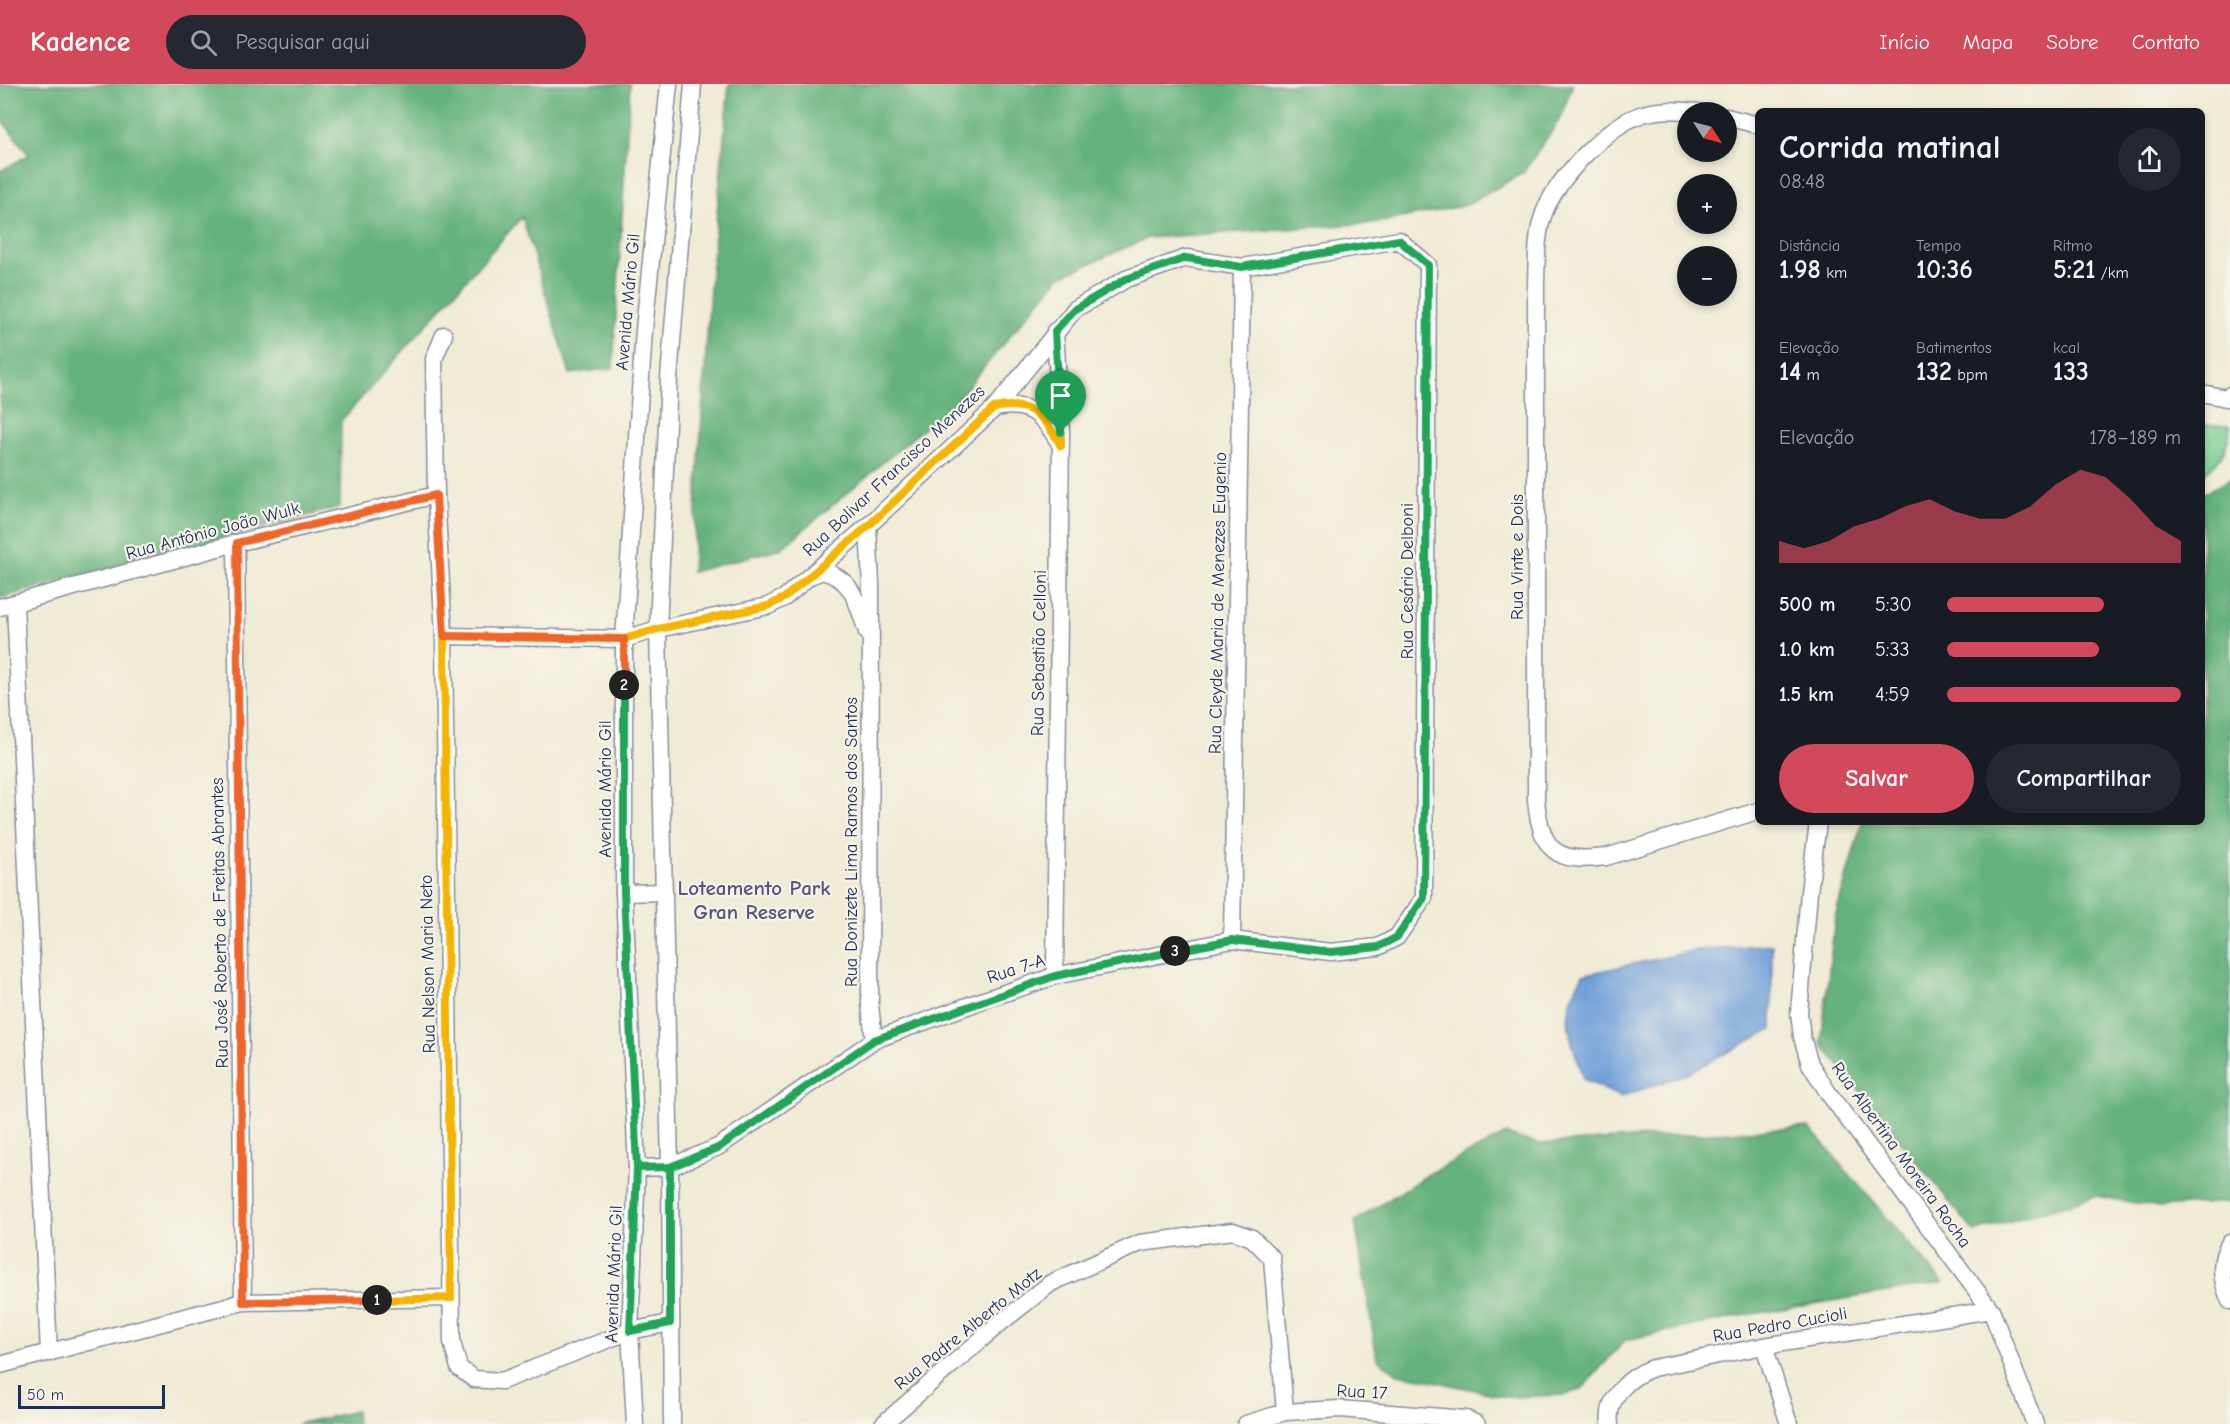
<!DOCTYPE html>
<html lang="pt">
<meta charset="utf-8">
<style>
body{margin:0;font-family:"Comic Neue",sans-serif;background:#242831;color:#f1f3f6;height:100vh;display:flex;flex-direction:column;font-size:22px;white-space:nowrap}
*{box-sizing:border-box;margin:0}
p{font-size:20px;color:#9ea1a6}
.icon{flex:none;width:33px;height:33px;fill:none;stroke:currentColor;stroke-width:2;stroke-linecap:round;stroke-linejoin:round}
.map{position:relative;flex:1;overflow:hidden}
.drawer{position:absolute;left:1755px;top:24px;width:450px;height:717px;display:flex;flex-direction:column;background:#171b24;border-radius:9px;box-shadow:0 3px 9px #0003}
.drawer>*{flex:none}
.needle{width:39px;rotate:126deg}
.fabs{position:absolute;left:1677px;top:18px;display:grid;gap:12px}
.fabs a{display:grid;place-items:center;width:60px;height:60px;border-radius:50%;background:#171b24;box-shadow:0 3px 9px #0003;font-size:30px}
.scale{position:absolute;left:18px;bottom:15px;width:147px;box-sizing:border-box;padding-left:6px;border:3px solid #1b2f5e;border-top:0;font-size:16px;line-height:21px;white-space:nowrap;color:#1b2f5e;-webkit-text-stroke:4px #f7f3e8;paint-order:stroke}
.pin{position:absolute;display:grid;place-items:center;width:51px;height:51px;color:#fff;margin:-62px -26px;border-radius:50% 50% 50% 0;rotate:-45deg;box-shadow:0 0 6px #0007}
.pin .icon{rotate:45deg}
.km{position:absolute;width:30px;height:30px;margin:-15px;border-radius:50%;background:#222;color:#fff;font-size:16px;line-height:30px;text-align:center}
.round{display:grid;place-items:center;flex:none;width:63px;height:63px;border-radius:32px;background:#242831}
.summary{display:flex;align-items:center;justify-content:space-between;height:102px;padding:0 24px}
h1{font-size:33px;font-weight:700;line-height:45px}
.figures{display:grid;grid-template-columns:repeat(3,1fr);gap:9px;height:102px;padding:6px 24px}
.figures div{display:grid;align-content:center}
.figures b{font-size:26px;font-weight:700}
.figures small{font-size:16px;font-weight:400}
.figures p{font-size:16px}
.chart{height:168px;padding:12px 24px}
.chart p{display:flex;justify-content:space-between}
.chart svg{width:100%;height:108px;margin-top:6px;fill:#d1495b;opacity:.7}
.button{display:flex;gap:12px;margin-top:auto;padding:12px 24px}
.button a{flex:1;height:69px;border-radius:36px;background:#d1495b;color:#fff;font-size:24px;font-weight:700;line-height:69px;text-align:center}
.button a+a{background:#242831;color:#f1f3f6}
ul{padding:0 24px;list-style:none;font-size:20px}
li{display:grid;grid-template-columns:96px 72px 1fr;align-items:center;height:45px}
li i{height:15px;border-radius:8px;background:#d1495b}
header{display:flex;align-items:center;gap:36px;box-sizing:border-box;height:84px;padding:0 30px;background:#d1495b;color:#fff}
header strong{font-size:28px}
nav{display:flex;gap:33px;margin-inline-start:auto;font-size:21px}
.search{width:420px;height:54px;background:#242831;display:flex;align-items:center;gap:15px;box-sizing:border-box;padding:0 21px;border-radius:33px;color:#9ea1a6;font-size:22px}
.map>svg:first-child{display:block}
.green{fill:#7ccf91;stroke:#4c7f78;stroke-width:1.5}
.forest{fill:#65b27b;stroke:#40706c;stroke-width:1.5}
.water{fill:#6e9fd8;stroke:#44679b;stroke-width:1.5}
.lines{fill:none;stroke-linecap:round;stroke-linejoin:round}
.minor-casing{stroke:#868d9a;stroke-width:19}
.minor{stroke:#fff;stroke-width:16}
.split-1-casing{stroke:#fff;stroke-width:12}
.split-2-casing{stroke:#fff;stroke-width:12}
.split-3-casing{stroke:#fff;stroke-width:12}
.split-4-casing{stroke:#fff;stroke-width:12}
.split-1{stroke:#f5b400;stroke-width:8}
.split-2{stroke:#f0652b;stroke-width:8}
.split-3{stroke:#22a559;stroke-width:8}
.split-4{stroke:#22a559;stroke-width:8}
.labels{text-anchor:middle;dominant-baseline:central;stroke-width:4.5;stroke-linejoin:round;paint-order:stroke}
.street-label{font-size:18px;fill:#1b2f5e;stroke:#f7f3e8}
.quarter-label{font-size:21px;font-weight:bold;fill:#575580;stroke:#f7f3e8}
</style>
<header>
<strong>Kadence</strong>
<div class="search"><svg class="icon" aria-label="search" viewBox="0 0 24 24"><circle cx="10" cy="10" r="6"/><path d="M15 15l6 6"/></svg>Pesquisar aqui</div>
<nav><a>Início</a><a>Mapa</a><a>Sobre</a><a>Contato</a></nav>
</header>
<div class="map">
<svg width="2230" height="1340" viewBox="0 0 2230 1340">
<rect width="100%" height="100%" fill="#f7f3e8"/>
<filter id="ink" filterUnits="userSpaceOnUse"><feTurbulence type="fractalNoise" baseFrequency=".0167" numOctaves="2"/><feDisplacementMap in="SourceGraphic" scale="12" xChannelSelector="R" yChannelSelector="G"/><feConvolveMatrix kernelMatrix="1 2 1 2 8 2 1 2 1" color-interpolation-filters="sRGB"/></filter>
<filter id="wash" filterUnits="userSpaceOnUse"><feTurbulence type="fractalNoise" baseFrequency=".008" numOctaves="4" result="noise"/><feDisplacementMap in="SourceGraphic" scale="24" xChannelSelector="R" yChannelSelector="G"/><feGaussianBlur stdDeviation="1.35" result="paint"/><feColorMatrix in="noise" values="0 0 0 0 0 0 0 0 0 0 0 0 0 0 0 0 0 1.4 0 .05"/><feComposite in="paint" operator="in"/></filter>
<g filter="url(#wash)">
<rect width="100%" height="100%" fill="#f0ebd5"/>
<path class="green" d="M 2202,341 L 2230,341 C 2230,360 2219,382 2202,390 Z"/>
<g class="forest">
<polygon points="0,0 630,0 613,284 570,290 522,133 341,337 340,423 0,514 0,87 29,71 0,34"/>
<polygon points="729,0 1573,0 1560,35 1523,89 1467,121 1376,139 1148,154 1059,193 956,317 782,464 692,488 710,204"/>
<polygon points="2230,395 2230,1118 2159,1123 2095,1112 1974,1148 1821,959 1835,833 1862,738 2202,738 2202,410"/>
<polygon points="1809,1043 1943,1199 1752,1230 1625,1256 1582,1305 1565,1311 1507,1313 1397,1289 1377,1275 1355,1137 1429,1090 1506,1050 1538,1060"/>
<polygon points="356,1327 357,1340 297,1340"/>
</g>
<path class="water" d="M 1772,860 L 1772,945 L 1684,991 L 1620,1013 L 1583,995 C 1571,951 1557,934 1583,891 L 1697,866 Z"/>
</g>
<g filter="url(#ink)">
<g class="lines">
<defs>
<g id="minor">
<path d="M 1699,28 C 1680,27 1661,24 1643,30 C 1609,40 1556,95 1544,129 C 1536,150 1537,175 1536,198 L 1536,716 C 1541,766 1555,780 1606,773 L 1758,727"/>
<polyline points="1726,33 1758,41"/>
<polyline points="444,251 434,275 436,411 444,552 452,1258 459,1284 474,1295 502,1297 630,1247 670,1239"/>
<polyline points="2202,309 2226,314 2230,311"/>
<path d="M 995,324 C 1030,317 1043,331 1060,360"/>
<polyline points="868,442 871,501 870,921 874,956"/>
<polyline points="236,459 243,1218"/>
<path d="M 810,492 L 822,487 C 854,495 857,519 867,548"/>
<polyline points="15,520 49,1269"/>
<polyline points="0,523 236,459 436,411"/>
<polyline points="444,552 624,555 658,545 768,522 784,514 868,442 995,324 1075,225 1126,195 1186,174 1242,183 1399,156 1428,181 1424,814 1397,853 1378,863 1331,868 1232,856 1055,892 978,918 874,956 718,1063 670,1083 637,1084"/>
<polyline points="1818,738 1809,808 1799,929 1802,953 1810,980 1829,1010 1991,1226 2035,1340"/>
<polyline points="624,809 664,808"/>
<polyline points="1232,856 1242,183"/>
<polyline points="1055,892 1061,348 1055,247"/>
<path d="M 2230,1158 C 2218,1178 2221,1196 2230,1217"/>
<polyline points="1764,1262 1789,1340"/>
<polyline points="0,1281 243,1218 451,1214"/>
<polyline points="635,1340 630,1247 637,1084 624,809 624,555 644,246 669,0"/>
<polyline points="672,1340 670,1083 658,545 669,294 693,0"/>
<polyline points="883,1340 999,1240 1051,1199 1140,1159 1233,1147 1252,1154 1272,1174 1285,1328"/>
<polyline points="1246,1340 1285,1328 1340,1325 1466,1335 1477,1340"/>
<path d="M 1610,1340 C 1606,1313 1630,1292 1653,1284 L 1764,1262 L 1991,1226"/>
</g>
</defs>
<use href="#minor" class="minor-casing"/>
<use href="#minor" class="minor"/>
</g>
</g>
<g class="lines" filter="url(#ink)">
<defs>
<path id="split-1" d="M 377,1216 L 451,1214 L 444,552 L 624,555 L 658,545 L 768,522 L 784,514 L 868,442 L 994,324 C 1032,316 1044,333 1061,362 L 1061,348"/>
<polyline id="split-2" points="377,1216 243,1218 237,459 436,411 444,552 624,555 624,601"/>
<polyline id="split-3" points="624,601 624,809 637,1084 670,1083 670,1239 630,1247 637,1084 670,1083 718,1064 874,956 1055,892 1175,867"/>
<polyline id="split-4" points="1061,348 1055,247 1075,225 1126,195 1186,174 1242,183 1399,156 1428,181 1424,814 1397,853 1378,863 1331,868 1232,856 1175,867"/>
</defs>
<use href="#split-1" class="split-1-casing"/>
<use href="#split-2" class="split-2-casing"/>
<use href="#split-3" class="split-3-casing"/>
<use href="#split-4" class="split-4-casing"/>
<use href="#split-1" class="split-1"/>
<use href="#split-2" class="split-2"/>
<use href="#split-3" class="split-3"/>
<use href="#split-4" class="split-4"/>
</g>
<g class="labels">
<g class="street-label">
<text transform="translate(628 218) rotate(-85)">Avenida Mário Gil</text>
<text transform="translate(894 387) rotate(-43)">Rua Bolivar Francisco Menezes</text>
<text transform="translate(213 447) rotate(-15)">Rua Antônio João Wulk</text>
<text transform="translate(1517 473) rotate(-90)">Rua Vinte e Dois</text>
<text transform="translate(1407 497) rotate(-90)">Rua Cesário Delboni</text>
<text transform="translate(1218 519) rotate(-89)">Rua Cleyde Maria de Menezes Eugenio</text>
<text transform="translate(1039 569) rotate(-89)">Rua Sebastião Celloni</text>
<text transform="translate(605 705) rotate(-90)">Avenida Mário Gil</text>
<text transform="translate(851 758) rotate(-90)">Rua Donizete Lima Ramos dos Santos</text>
<text transform="translate(220 839) rotate(-91)">Rua José Roberto de Freitas Abrantes</text>
<text transform="translate(428 880) rotate(-91)">Rua Nelson Maria Neto</text>
<text transform="translate(1016 885) rotate(-18)">Rua 7-A</text>
<text transform="translate(1901 1071) rotate(54)">Rua Albertina Moreira Rocha</text>
<text transform="translate(614 1190) rotate(-88)">Avenida Mário Gil</text>
<text transform="translate(1780 1241) rotate(-10)">Rua Pedro Cucioli</text>
<text transform="translate(968 1245) rotate(-39)">Rua Padre Alberto Motz</text>
<text transform="translate(1362 1308) rotate(3)">Rua 17</text>
</g>
<g class="quarter-label">
<text x="754" y="804">Loteamento Park<tspan x="754" dy="24">Gran Reserve</tspan></text>
</g>
</g>
</svg>
<div class="fabs">
<a><svg class="needle" viewBox="-14 -14 28 28"><path d="M0-13l5 13h-10z" fill="#e53935"/><path d="M0 13l5-13h-10z" fill="#9ea1a6"/></svg></a>
<a>+</a>
<a>−</a>
</div>
<div class="scale">50 m</div>
<div class="pin" style="left:1061px;top:348px;background:#1e9e55"><svg class="icon" aria-label="arrive" viewBox="0 0 24 24"><path d="M6 21V4h12l-3 4 3 4H6"/></svg></div>
<b class="km" style="left:377px;top:1216px">1</b>
<b class="km" style="left:624px;top:601px">2</b>
<b class="km" style="left:1175px;top:867px">3</b>
<section class="drawer">
<div class="summary"><div><h1>Corrida matinal</h1><p>08:48</p></div><a class="round"><svg class="icon" aria-label="share" viewBox="0 0 24 24"><path d="M12 15V3M7 8l5-5 5 5M5 13v7h14v-7"/></svg></a></div>
<div class="figures">
<div><p>Distância</p><b>1.98<small> km</small></b></div>
<div><p>Tempo</p><b>10:36</b></div>
<div><p>Ritmo</p><b>5:21<small> /km</small></b></div>
</div>
<div class="figures">
<div><p>Elevação</p><b>14<small> m</small></b></div>
<div><p>Batimentos</p><b>132<small> bpm</small></b></div>
<div><p>kcal</p><b>133</b></div>
</div>
<div class="chart"><p><span>Elevação</span>178–189 m</p>
<svg viewBox="0 0 160 44" preserveAspectRatio="none"><path d="M0 44V35L10 38L20 35L30 29L40 26L50 21L60 18L70 23L80 26L90 26L100 21L110 12L120 6L130 9L140 18L150 29L160 35V44z"/></svg>
</div>
<ul>
<li><b>500 m</b>5:30<i style="width:67%"></i></li>
<li><b>1.0 km</b>5:33<i style="width:65%"></i></li>
<li><b>1.5 km</b>4:59<i style="width:100%"></i></li>
</ul>
<div class="button"><a>Salvar</a><a>Compartilhar</a></div>
</section>
</div>
